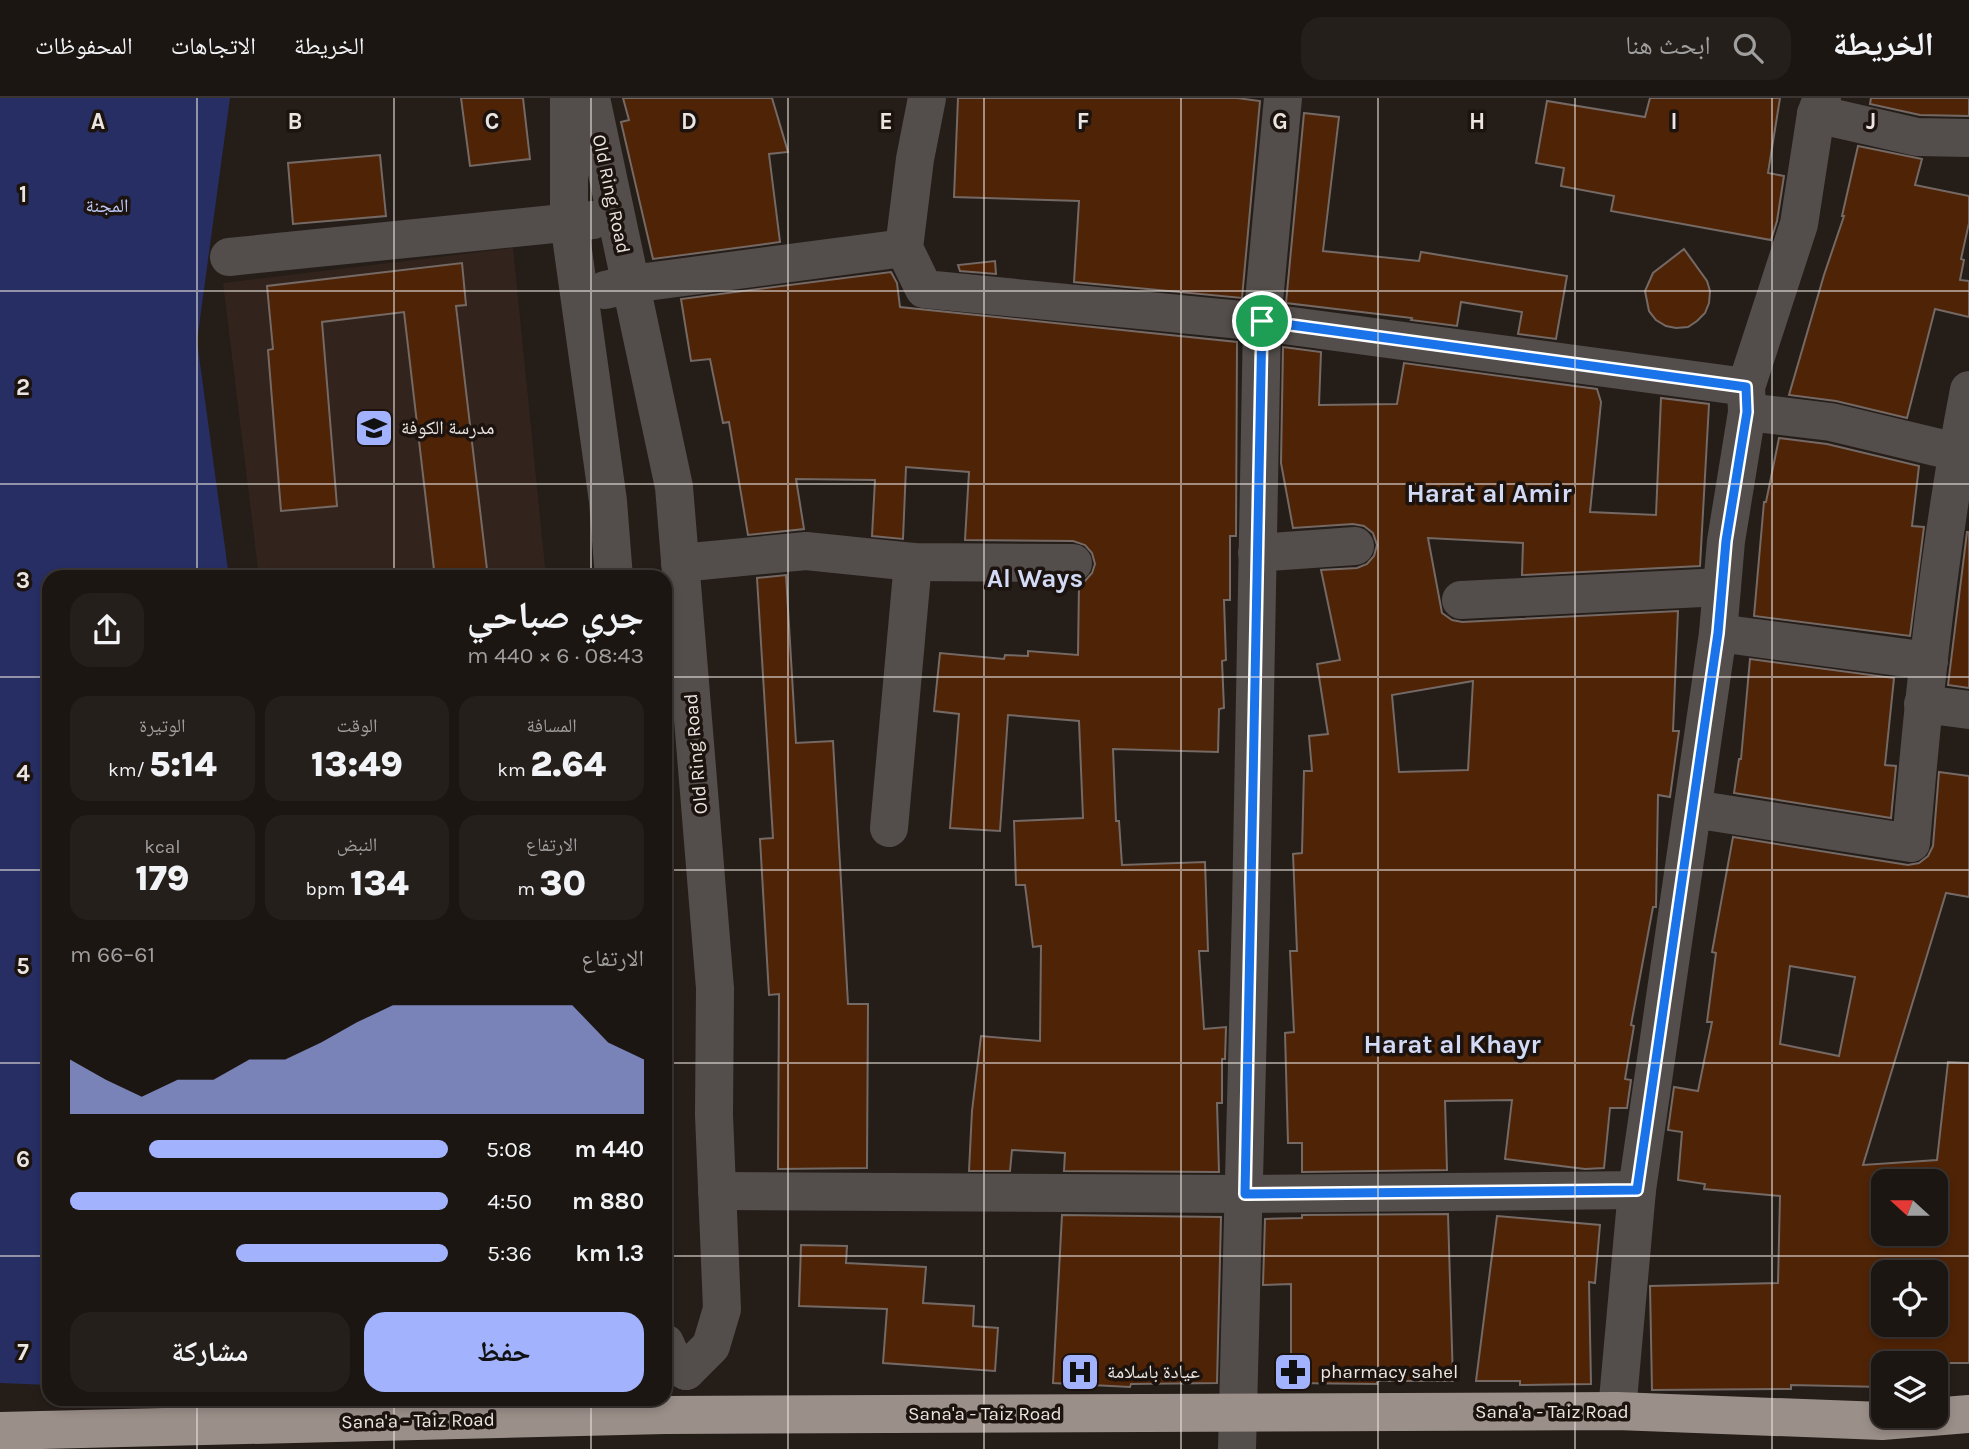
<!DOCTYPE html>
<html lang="ar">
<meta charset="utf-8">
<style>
body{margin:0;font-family:Karla,"Noto Naskh Arabic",sans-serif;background:#251f1b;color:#f1f3f6;direction:rtl;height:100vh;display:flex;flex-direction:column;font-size:26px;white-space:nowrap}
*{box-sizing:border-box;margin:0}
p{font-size:23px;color:#a09f9f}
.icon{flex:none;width:38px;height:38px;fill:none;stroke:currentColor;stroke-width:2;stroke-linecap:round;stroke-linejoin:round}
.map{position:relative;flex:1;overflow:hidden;direction:ltr}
.sheet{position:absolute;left:42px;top:472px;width:630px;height:836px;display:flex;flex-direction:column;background:#1c1612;border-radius:21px;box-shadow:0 4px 10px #0003,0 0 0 2px #3a3532;direction:rtl}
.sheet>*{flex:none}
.needle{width:46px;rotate:291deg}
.controls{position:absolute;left:1871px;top:1071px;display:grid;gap:14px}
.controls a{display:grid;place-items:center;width:77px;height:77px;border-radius:14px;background:#1c1612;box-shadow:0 4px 10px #0003,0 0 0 2px #3a3532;font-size:35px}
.pin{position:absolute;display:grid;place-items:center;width:60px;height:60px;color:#fff;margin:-30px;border:4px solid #fff;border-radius:50%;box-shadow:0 2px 7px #0007}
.round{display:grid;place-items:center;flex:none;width:74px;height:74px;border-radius:21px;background:#251f1b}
.summary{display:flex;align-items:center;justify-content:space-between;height:119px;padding:0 28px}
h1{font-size:38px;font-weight:800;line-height:52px}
.figures{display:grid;grid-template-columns:repeat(3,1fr);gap:10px;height:119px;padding:7px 28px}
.figures div{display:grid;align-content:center;border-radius:18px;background:#251f1b;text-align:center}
.figures b{font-size:35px;font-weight:800}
.figures small{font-size:19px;font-weight:400}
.figures p{font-size:19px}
.chart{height:196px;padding:14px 28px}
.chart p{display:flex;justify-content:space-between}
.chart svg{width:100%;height:126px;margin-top:7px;fill:#a2b2fd;opacity:.7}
.action{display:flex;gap:14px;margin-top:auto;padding:14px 28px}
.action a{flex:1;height:80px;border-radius:21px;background:#a2b2fd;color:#111;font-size:28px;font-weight:800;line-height:80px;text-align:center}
.action a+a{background:#251f1b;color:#f1f3f6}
ul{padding:0 28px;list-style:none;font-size:23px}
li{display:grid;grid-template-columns:112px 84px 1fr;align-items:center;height:52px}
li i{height:18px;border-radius:9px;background:#a2b2fd}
header{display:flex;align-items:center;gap:42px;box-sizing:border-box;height:98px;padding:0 35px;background:#1c1612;border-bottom:2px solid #3a3532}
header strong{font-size:33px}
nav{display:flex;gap:38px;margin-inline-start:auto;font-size:24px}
.search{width:490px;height:63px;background:#251f1b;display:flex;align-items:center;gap:18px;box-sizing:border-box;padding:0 24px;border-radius:21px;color:#a09f9f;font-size:26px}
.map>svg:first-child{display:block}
.built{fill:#32241c;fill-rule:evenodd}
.green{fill:#262e63}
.building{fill:#4f2306;stroke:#746964;stroke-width:2;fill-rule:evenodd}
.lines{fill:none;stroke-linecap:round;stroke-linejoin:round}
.minor{stroke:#534e4b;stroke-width:38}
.highway{stroke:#9b8f89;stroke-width:38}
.route-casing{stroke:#fff;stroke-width:14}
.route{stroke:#1a73e8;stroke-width:9}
.grid{fill:none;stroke:#ebe5e2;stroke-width:2;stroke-opacity:0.55}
.labels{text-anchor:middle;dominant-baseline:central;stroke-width:7;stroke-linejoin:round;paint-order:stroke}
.street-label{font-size:19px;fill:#ebe5e2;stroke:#1c130f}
.park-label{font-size:19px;fill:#bfcaf7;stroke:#1c130f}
.poi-label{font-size:19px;fill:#ebe5e2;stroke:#1c130f;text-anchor:start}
.district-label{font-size:26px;font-weight:bold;fill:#d2daf6;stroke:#1c130f}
.grid-label{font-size:23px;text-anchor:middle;font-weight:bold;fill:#ebe5e2;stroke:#1c130f;stroke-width:7;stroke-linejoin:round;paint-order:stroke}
</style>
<header>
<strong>الخريطة</strong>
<div class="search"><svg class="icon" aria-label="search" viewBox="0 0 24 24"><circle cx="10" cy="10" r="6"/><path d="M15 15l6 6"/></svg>ابحث هنا</div>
<nav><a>الخريطة</a><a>الاتجاهات</a><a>المحفوظات</a></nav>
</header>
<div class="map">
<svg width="1969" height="1351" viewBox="0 0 1969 1351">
<rect width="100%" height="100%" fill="#251d18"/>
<path class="built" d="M 513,150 L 546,479 L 488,479 L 459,237 L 407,244 L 434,472 L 371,480 L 259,479 L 223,185 ZM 461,165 L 466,207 L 271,230 L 267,188 ZM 324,248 L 337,408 L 281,413 L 268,252 Z"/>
<polygon class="green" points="0,0 230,0 197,243 229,479 49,480 49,1287 0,1285"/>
<g class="building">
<polygon points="461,0 523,0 530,61 470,68"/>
<polygon points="623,0 772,0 788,54 769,56 780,144 653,161 621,24 629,22"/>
<polygon points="958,0 1237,0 1260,3 1242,200 1074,184 1079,103 954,99"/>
<polygon points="1650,0 1780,0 1768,75 1784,78 1777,123 1771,142 1611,113 1614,98 1561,88 1564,70 1536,65 1547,3 1645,19"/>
<polygon points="1871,0 1969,0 1969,18 1920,17 1870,6"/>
<polygon points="1304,15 1339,19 1323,153 1419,163 1421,154 1567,178 1556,241 1518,236 1522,214 1461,204 1457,228 1411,222 1412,220 1286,205"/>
<polygon points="1858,48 1922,61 1915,87 1969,98 1969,125 1961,161 1964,162 1960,182 1969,183 1969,219 1935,211 1907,320 1836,303 1789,297 1824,177 1844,118 1842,118"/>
<polygon points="380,57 386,118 293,126 288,65"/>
<polygon points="1684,151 1707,183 1710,193 1709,205 1705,215 1697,223 1688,229 1676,230 1666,228 1656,222 1649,213 1645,193 1653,175"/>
<polygon points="995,163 996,176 960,173 958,167"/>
<polygon points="462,165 466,207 456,208 488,480 435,480 404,214 322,224 337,408 281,413 268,252 273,251 267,188"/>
<polygon points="891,174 897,185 900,209 1237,244 1236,438 1230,438 1230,502 1224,502 1226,562 1222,563 1224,610 1219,611 1218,654 1113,651 1116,723 1119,723 1122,767 1205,764 1208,853 1199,853 1204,931 1226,929 1225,961 1222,961 1222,1005 1217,1005 1219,1074 1064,1073 1065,1055 1012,1052 1010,1073 969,1073 972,1013 981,938 1040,943 1041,848 1033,849 1025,787 1016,787 1014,723 1083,720 1079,623 1008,617 1000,733 950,730 959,616 934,613 940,555 1004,561 1005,557 1028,558 1028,553 1078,557 1079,485 1084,484 1092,475 1095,466 1092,455 1085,447 1073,443 965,442 969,374 906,369 903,441 872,438 875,382 796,381 804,431 748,437 729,324 723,325 710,261 691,263 681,201"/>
<path d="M 1283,249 L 1321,254 L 1319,307 L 1397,306 L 1404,265 L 1597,291 L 1601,304 L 1590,414 L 1656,417 L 1661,300 L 1709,306 L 1700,468 L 1522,477 L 1523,445 L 1428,440 L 1442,515 L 1452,522 L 1462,524 L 1678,513 L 1673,633 L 1679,633 L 1670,699 L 1658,697 L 1656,809 L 1653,809 L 1631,927 L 1634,928 L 1625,981 L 1631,982 L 1627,1010 L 1610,1010 L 1604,1070 L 1585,1071 L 1505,1061 L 1512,1002 L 1445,1003 L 1447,1072 L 1302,1074 L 1302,1045 L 1288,1045 L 1285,935 L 1294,934 L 1290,853 L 1297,853 L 1293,756 L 1302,755 L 1304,673 L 1312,673 L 1309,638 L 1328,636 L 1317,566 L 1340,562 L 1321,472 L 1357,470 L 1367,466 L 1374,458 L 1377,447 L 1373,435 L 1364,428 L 1353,426 L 1293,430 L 1281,365 ZM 1473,583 L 1468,672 L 1399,674 L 1392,597 Z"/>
<polygon points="1779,340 1827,346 1919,368 1912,428 1924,429 1910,538 1754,518 1764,404 1766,404"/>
<polygon points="1967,434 1969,434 1969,590 1948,587"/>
<polygon points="786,477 796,645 833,643 848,906 868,906 867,1070 778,1071 779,896 769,897 760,741 773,740 757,480"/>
<polygon points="1750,561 1894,580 1885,667 1896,668 1891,720 1734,695 1739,661 1741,661"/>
<path d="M 1939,674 L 1969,678 L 1969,799 L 1946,795 L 1863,1067 L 1937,1062 L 1948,964 L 1969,965 L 1969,1265 L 1883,1265 L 1883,1289 L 1791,1287 L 1791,1291 L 1652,1292 L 1650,1188 L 1778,1185 L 1780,1098 L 1704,1091 L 1705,1086 L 1678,1082 L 1682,1034 L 1668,1032 L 1674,989 L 1698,993 L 1712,924 L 1707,924 L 1716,855 L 1712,854 L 1733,739 L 1908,767 L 1919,765 L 1928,758 L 1933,748 ZM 1790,868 L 1855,879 L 1839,958 L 1780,946 ZM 1883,1083 L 1936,1083 L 1936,1136 L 1883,1136 ZM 1883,1174 L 1936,1174 L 1936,1227 L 1883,1227 Z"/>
<polygon points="1448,1116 1453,1283 1377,1283 1377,1286 1291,1285 1291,1186 1263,1187 1265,1121 1302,1120 1302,1117"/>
<polygon points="1062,1117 1221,1119 1217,1285 1131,1286 1130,1289 1053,1285"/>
<polygon points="1497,1118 1600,1127 1595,1185 1589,1184 1591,1286 1520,1287 1520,1283 1476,1283"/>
<polygon points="801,1147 847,1148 846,1165 926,1169 923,1205 974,1208 973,1228 998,1230 995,1273 883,1265 887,1211 799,1208"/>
</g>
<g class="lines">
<g class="minor">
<polyline points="569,0 569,124 608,403 614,480"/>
<polyline points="591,0 674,389 715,890 714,1017 722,1211 711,1248 686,1273"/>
<polyline points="927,0 915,61 904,150 924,191 1262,224 1746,289"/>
<polyline points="1816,16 1917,39 1969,40"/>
<polyline points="229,159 593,122"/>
<polyline points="605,192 631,186 904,150"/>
<polyline points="1747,314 1831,324 1969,357"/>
<polyline points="1257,455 1355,448"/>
<polyline points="680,465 806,453 913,464 1073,465"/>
<polyline points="1461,502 1722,489"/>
<polyline points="1718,535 1929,563"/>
<polyline points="1923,606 1969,612"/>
<path d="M 1693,711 L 1911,745 C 1924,593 1940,441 1969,292"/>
<polyline points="889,730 913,464"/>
<polyline points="717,1093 1245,1096 1637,1092"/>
<polyline points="665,1245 670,1256 686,1273"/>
<polyline points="1617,1313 1637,1092 1718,535 1726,443 1747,314 1746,289 1799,126 1816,16 1822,0"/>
<polyline points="1237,1351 1251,811 1262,224 1283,0"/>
</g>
<polyline class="highway" points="0,1333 665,1317 1617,1313 1882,1323 1969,1316"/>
</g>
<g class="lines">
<defs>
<polygon id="route" points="1262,223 1746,289 1747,314 1726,443 1718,535 1637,1092 1245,1096"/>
</defs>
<use href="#route" class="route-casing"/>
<use href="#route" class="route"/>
</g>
<path class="grid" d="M 197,0 L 197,480M 394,0 L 394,480M 591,0 L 591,480M 788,0 L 788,1351M 984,0 L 984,1351M 1181,0 L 1181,1351M 1378,0 L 1378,1351M 1575,0 L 1575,1351M 1772,0 L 1772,1351M 0,193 L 1969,193M 0,386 L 1969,386M 0,579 L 49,579M 665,579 L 1969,579M 0,772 L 49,772M 665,772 L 1969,772M 0,965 L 49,965M 665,965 L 1969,965M 0,1158 L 49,1158M 665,1158 L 1969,1158M 197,1302 L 197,1351M 394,1302 L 394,1351M 591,1302 L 591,1351"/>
<defs>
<symbol id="school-square" viewBox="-11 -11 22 22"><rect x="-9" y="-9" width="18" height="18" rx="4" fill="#a2b2fd" stroke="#1c130f"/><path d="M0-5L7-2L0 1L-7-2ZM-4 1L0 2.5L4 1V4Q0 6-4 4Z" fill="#111"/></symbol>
<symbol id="hospital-square" viewBox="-11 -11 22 22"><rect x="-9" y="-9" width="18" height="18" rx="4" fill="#a2b2fd" stroke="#1c130f"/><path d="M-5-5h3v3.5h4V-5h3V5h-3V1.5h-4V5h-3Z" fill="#111"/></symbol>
<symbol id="pharmacy-square" viewBox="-11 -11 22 22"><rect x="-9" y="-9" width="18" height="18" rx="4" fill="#a2b2fd" stroke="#1c130f"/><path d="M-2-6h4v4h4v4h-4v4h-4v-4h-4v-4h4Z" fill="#111"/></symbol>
</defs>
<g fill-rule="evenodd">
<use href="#school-square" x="352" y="308" width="44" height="44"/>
<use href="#hospital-square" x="1058" y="1252" width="44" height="44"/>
<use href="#pharmacy-square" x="1271" y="1252" width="44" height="44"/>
</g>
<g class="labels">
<g class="street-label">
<text transform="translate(611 96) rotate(78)">Old Ring Road</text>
<text transform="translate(696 656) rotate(-95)">Old Ring Road</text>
<text x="1552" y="1314">Sana'a - Taiz Road</text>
<text x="985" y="1316">Sana'a - Taiz Road</text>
<text transform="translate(418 1323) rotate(-1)">Sana'a - Taiz Road</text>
</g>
<g class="park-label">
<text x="107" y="108">المجنة</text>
</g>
<g class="poi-label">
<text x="401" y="330">مدرسة الكوفة</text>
<text x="1107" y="1274">عيادة باسلامة</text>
<text x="1320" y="1274">pharmacy sahel</text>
</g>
<g class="district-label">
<text x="1489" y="395">Harat al Amir</text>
<text x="1035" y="480">Al Ways</text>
<text x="1452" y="946">Harat al Khayr</text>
</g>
</g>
<g class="grid-label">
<text x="98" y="31">A</text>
<text x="295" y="31">B</text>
<text x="492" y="31">C</text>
<text x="689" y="31">D</text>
<text x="886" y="31">E</text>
<text x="1083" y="31">F</text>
<text x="1280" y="31">G</text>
<text x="1477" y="31">H</text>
<text x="1674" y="31">I</text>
<text x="1871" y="31">J</text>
<text x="23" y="104">1</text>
<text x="23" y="297">2</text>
<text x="23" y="490">3</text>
<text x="23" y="683">4</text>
<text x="23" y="876">5</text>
<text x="23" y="1069">6</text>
<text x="23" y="1262">7</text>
</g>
</svg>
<div class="controls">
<a><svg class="needle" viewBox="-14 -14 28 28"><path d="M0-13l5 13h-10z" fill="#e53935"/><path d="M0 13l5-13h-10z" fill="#a09f9f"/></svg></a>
<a><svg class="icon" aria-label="locate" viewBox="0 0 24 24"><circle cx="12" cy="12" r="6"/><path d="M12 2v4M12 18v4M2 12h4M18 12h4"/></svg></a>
<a><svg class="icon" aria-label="layers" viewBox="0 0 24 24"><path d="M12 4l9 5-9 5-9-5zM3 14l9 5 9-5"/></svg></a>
</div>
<div class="pin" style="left:1262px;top:223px;background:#1e9e55"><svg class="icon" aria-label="arrive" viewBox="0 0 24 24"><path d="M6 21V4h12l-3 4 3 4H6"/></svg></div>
<section class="sheet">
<div class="summary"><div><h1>جري صباحي</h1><p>08:43 · 6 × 440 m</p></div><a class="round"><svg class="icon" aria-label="share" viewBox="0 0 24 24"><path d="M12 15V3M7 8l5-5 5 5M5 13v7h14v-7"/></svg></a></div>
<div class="figures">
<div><p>المسافة</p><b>2.64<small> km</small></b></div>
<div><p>الوقت</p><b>13:49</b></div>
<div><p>الوتيرة</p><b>5:14<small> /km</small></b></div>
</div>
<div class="figures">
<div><p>الارتفاع</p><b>30<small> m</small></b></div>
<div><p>النبض</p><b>134<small> bpm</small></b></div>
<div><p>kcal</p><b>179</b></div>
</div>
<div class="chart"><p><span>الارتفاع</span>61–66 m</p>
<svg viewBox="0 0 160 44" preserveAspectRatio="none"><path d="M0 44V25L10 32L20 38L30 32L40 32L50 25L60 25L70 19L80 12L90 6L100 6L110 6L120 6L130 6L140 6L150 19L160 25V44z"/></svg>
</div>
<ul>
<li><b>440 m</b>5:08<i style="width:79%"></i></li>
<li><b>880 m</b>4:50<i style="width:100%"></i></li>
<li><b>1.3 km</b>5:36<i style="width:56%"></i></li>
</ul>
<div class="action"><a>حفظ</a><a>مشاركة</a></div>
</section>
</div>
